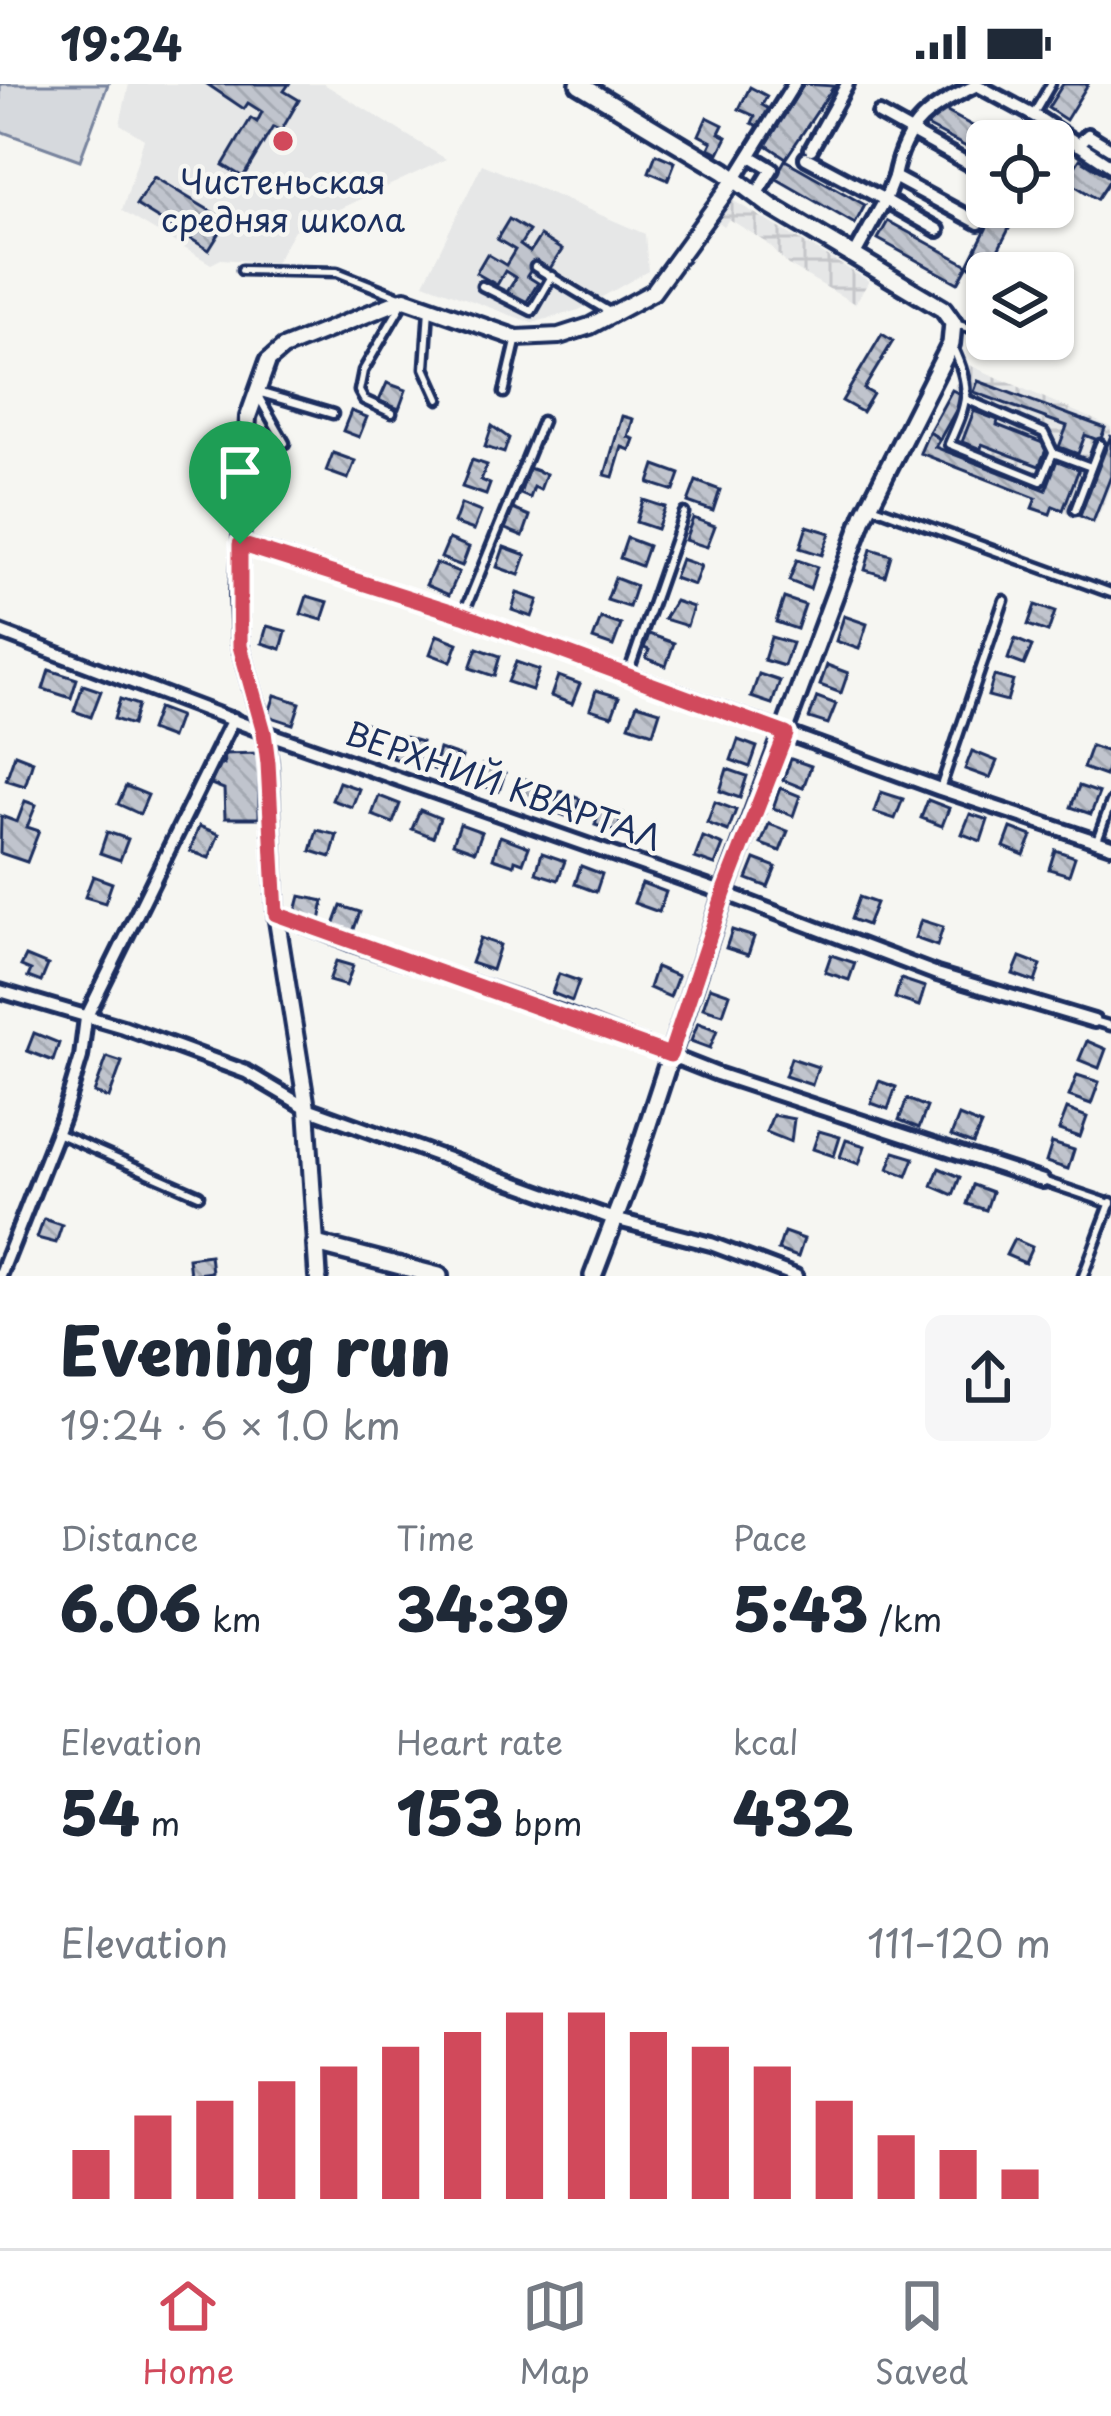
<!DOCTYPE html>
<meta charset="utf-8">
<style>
body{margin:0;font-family:"Playpen Sans",sans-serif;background:#f6f6f7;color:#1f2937;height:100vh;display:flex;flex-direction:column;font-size:45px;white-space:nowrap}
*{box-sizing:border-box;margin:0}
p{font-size:39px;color:#747a83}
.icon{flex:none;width:66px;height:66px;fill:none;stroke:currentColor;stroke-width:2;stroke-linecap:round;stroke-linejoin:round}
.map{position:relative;height:1192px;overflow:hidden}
.panel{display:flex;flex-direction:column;background:#fff;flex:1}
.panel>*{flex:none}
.fabs{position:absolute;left:966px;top:36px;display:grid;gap:24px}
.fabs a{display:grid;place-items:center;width:108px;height:108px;border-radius:18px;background:#fff;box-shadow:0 3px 9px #0004;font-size:60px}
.pin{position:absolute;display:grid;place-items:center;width:102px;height:102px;color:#fff;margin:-123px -51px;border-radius:50% 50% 50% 0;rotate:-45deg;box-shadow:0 0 12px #0007}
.pin .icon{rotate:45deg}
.round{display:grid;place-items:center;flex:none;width:126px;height:126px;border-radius:18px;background:#f6f6f7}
.summary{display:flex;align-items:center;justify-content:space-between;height:204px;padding:0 60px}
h1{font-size:66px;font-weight:800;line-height:90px}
.metrics{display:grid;grid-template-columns:repeat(3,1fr);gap:18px;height:204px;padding:12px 60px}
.metrics div{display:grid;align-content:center}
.metrics b{font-size:60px;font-weight:800}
.metrics small{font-size:33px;font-weight:400}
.metrics p{font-size:33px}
.chart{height:336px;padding:24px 60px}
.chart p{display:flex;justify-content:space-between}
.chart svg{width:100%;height:216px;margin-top:12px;stroke:#d1495b;stroke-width:6}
.status{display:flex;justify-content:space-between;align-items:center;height:84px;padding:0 60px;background:#fff;direction:ltr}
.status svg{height:33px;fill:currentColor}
.tab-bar{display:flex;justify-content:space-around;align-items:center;height:168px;border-top:3px solid #e0e1e3;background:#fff;font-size:33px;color:#747a83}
.tab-bar a{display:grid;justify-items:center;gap:6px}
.tab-bar .current{color:#d1495b}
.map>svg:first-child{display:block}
.built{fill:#e6e7e7}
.industrial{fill:url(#industrial-grid)}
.green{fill:#d6d9dd;stroke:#78849e;stroke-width:3}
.building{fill:url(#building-back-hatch);stroke:#1b2f5e;stroke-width:3}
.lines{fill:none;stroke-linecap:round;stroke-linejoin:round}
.service-casing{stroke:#1b2f5e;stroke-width:15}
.minor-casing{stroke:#1b2f5e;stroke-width:20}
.tertiary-casing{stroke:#1b2f5e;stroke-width:22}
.secondary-casing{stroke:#1b2f5e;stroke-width:24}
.service{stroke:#f6f6f2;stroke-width:6}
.minor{stroke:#f6f6f2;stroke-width:10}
.tertiary{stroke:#f6f6f2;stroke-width:14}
.secondary{stroke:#f6f6f2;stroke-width:15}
.route-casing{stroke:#fff;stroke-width:24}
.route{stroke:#d1495b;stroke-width:15}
.poi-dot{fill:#d1495b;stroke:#f6f6f2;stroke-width:4.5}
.labels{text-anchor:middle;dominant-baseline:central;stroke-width:9;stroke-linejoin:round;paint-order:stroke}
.poi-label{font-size:33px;fill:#1b2f5e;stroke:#f6f6f2}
.street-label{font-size:33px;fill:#1b2f5e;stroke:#f6f6f2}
</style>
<div class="status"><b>19:24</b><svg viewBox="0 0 49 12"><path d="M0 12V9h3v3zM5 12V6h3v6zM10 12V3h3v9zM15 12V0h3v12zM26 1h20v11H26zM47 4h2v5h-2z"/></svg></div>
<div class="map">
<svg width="1111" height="1192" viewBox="0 0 1111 1192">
<defs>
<pattern id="industrial-grid" width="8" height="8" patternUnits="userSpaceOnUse" patternTransform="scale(3)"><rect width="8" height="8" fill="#e6e7e7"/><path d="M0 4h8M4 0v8" fill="none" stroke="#c5c6c9"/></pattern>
<pattern id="building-back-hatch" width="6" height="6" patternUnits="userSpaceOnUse" patternTransform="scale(3)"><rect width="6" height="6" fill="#c0c4cd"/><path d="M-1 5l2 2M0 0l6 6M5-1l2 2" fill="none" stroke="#a4a9b2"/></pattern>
</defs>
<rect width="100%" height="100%" fill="#f6f6f2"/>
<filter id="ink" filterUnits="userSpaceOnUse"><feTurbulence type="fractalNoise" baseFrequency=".00833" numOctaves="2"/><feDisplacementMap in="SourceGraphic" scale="24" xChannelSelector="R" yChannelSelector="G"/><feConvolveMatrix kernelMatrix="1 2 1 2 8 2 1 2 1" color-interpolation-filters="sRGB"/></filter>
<g filter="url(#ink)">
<g class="built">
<polygon points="129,0 324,0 446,75 294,146 275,179 221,175 211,180 122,127 144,55 120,40"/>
<polygon points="482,80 645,150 648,187 579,226 532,239 424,199"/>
</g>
<g class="industrial">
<polygon points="727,113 869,197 855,220 788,181 766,158 729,135 724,142 714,136"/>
<polygon points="967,280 1111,343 1111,402 1095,441 917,368"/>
</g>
<polygon class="green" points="0,0 108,0 80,76 0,47"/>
<g class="building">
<polygon points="207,0 289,0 284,7 299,16 281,47 273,43 243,93 223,81 251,34 257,38 262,28 248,19 244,25"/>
<polygon points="804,0 834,2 786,74 765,60"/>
<polygon points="1063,0 1088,0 1066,36 1048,24"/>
<polygon points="750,3 767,12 762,21 769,25 760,43 752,39 755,32 739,25"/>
<polygon points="938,23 1000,57 987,57 987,74 927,42"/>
<polygon points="707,33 723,41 719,49 727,53 719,69 709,64 712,58 699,51"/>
<polygon points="656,70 675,78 668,96 649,88"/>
<polygon points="1080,75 1111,94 1097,115 1066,96"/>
<polygon points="785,76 865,121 855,140 775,94"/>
<polygon points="154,93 227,137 209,166 136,121"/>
<polygon points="997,123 1020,123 986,190 968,181"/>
<polygon points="509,135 529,147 520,161 530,168 540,152 562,166 549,186 536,178 527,192 538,199 526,219 507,208 516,194 505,187 497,201 476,189 487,170 506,181 515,166 497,155"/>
<polygon points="888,137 968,181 958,199 878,155"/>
<polygon points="882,250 893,257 864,305 873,310 862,328 842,317"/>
<polygon points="978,297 1105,344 1100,357 1085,351 1078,370 1059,363 1067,342 974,308"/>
<polygon points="387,299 406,306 399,325 379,317"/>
<polygon points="952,306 964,312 940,355 929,348"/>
<polygon points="351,327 367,333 359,353 343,347"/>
<polygon points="974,327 998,336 997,341 1048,361 1039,382 982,360 981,365 962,358"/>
<polygon points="622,332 633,335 628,353 634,355 630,366 622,363 613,393 605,391"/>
<polygon points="492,342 509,354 504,369 485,363"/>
<polygon points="929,348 940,355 935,363 1046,406 1057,376 1079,385 1063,426 1053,422 1050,430 1032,424 1036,414 920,369"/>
<polygon points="1111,351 1111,392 1093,438 1080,432"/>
<polygon points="333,369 355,377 348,395 326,387"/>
<polygon points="472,376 487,381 481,396 490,400 486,411 462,403"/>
<polygon points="655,381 680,390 674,407 649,399"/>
<polygon points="529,384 546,390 540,406 534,403 530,414 520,410"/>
<polygon points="696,397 720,406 713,427 688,418"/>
<polygon points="643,416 665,423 657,445 636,438"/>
<polygon points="461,420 481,428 474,446 454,439"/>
<polygon points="513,425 530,432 523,452 505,445"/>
<polygon points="693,434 715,442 707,463 685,456"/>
<polygon points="807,442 830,449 822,471 800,464"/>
<polygon points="627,454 648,462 641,482 620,474"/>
<polygon points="449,455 469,463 462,482 441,474"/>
<polygon points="504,463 526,471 519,491 497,483"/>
<polygon points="871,465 891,471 885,492 865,486"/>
<polygon points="681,475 701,482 694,501 674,494"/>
<polygon points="797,476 817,483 810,505 789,497"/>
<polygon points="436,479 459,488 449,511 426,501"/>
<polygon points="615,494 636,502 629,523 607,516"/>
<polygon points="517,509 538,516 532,533 512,526"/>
<polygon points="307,512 328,518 322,536 301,530"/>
<polygon points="784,514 805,521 797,545 776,538"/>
<polygon points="675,517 693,523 687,542 664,535"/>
<polygon points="1035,521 1055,528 1048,548 1028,541"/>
<polygon points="844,532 867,540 859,565 836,557"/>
<polygon points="601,534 621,541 613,562 593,555"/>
<polygon points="267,542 286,547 281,565 262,559"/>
<polygon points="649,550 674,559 666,582 646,574 649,566 644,564"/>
<polygon points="437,551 458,559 451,578 430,570"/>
<polygon points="771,553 792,559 784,582 764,576"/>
<polygon points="1015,555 1032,562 1024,581 1008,575"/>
<polygon points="477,564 500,572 494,592 470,584"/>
<polygon points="516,578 539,586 532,606 508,598"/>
<polygon points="827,581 848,589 841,609 820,601"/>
<polygon points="49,586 77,595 71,614 43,605"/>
<polygon points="759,590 780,597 772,620 751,613"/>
<polygon points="558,592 580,600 572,620 551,612"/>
<polygon points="994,592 1013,597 1007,617 988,612"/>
<polygon points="83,601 101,607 91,633 74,627"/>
<polygon points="596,606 619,613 612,632 590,625"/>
<polygon points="275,611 300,619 293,640 268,632"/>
<polygon points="817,613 836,620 828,640 809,634"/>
<polygon points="120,615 138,621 132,641 114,635"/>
<polygon points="637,620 660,627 653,649 629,641"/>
<polygon points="158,624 179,632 171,654 150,646"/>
<polygon points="360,637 381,645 374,665 353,656"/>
<polygon points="398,651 422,658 416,680 392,674"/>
<polygon points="738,656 757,663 750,683 731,676"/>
<polygon points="1091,662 1111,669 1105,692 1083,684"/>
<polygon points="439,665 462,673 455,692 433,685"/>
<polygon points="972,667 997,677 990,694 965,685"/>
<polygon points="259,669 259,734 225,734 224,705 211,700 218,680 224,680 223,670"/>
<polygon points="15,670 33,677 25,702 6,696"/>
<polygon points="791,675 811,682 803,704 783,696"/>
<polygon points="482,681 505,689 499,707 475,699"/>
<polygon points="727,685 747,692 740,714 720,707"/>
<polygon points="522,694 542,701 535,720 515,713"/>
<polygon points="339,698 359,705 352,723 332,716"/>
<polygon points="126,702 148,711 140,730 118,720"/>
<polygon points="1079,702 1099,709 1091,730 1071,723"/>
<polygon points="780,704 800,712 793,732 773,724"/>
<polygon points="560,707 580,715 573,735 553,727"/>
<polygon points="881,708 903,715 895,735 874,728"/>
<polygon points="379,712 400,720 393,739 372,731"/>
<polygon points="928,716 949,724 942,742 921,734"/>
<polygon points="25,717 36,721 27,743 39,747 27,778 0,769 1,732 17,738"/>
<polygon points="715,718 736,726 728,747 707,739"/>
<polygon points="601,722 623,729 617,748 595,741"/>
<polygon points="420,726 440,734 433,753 412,745"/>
<polygon points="970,730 988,736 981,757 962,750"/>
<polygon points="460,740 482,748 475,767 453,759"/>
<polygon points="769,740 788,747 780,767 761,760"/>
<polygon points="199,742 219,750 209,774 190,767"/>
<polygon points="1011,744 1032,752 1024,771 1004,763"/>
<polygon points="317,746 337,751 331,773 311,767"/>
<polygon points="107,748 128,755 120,776 100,769"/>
<polygon points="500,752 529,763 523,779 515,776 514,781 493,774"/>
<polygon points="703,753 723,761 715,781 695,774"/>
<polygon points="1055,766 1075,773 1069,791 1049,785"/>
<polygon points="542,769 565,777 558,796 536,789"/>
<polygon points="755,775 776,783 768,803 747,795"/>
<polygon points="581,782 602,790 596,808 575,800"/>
<polygon points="93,792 112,799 105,819 85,813"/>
<polygon points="642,799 666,808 659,828 634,819"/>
<polygon points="300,812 324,817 320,837 295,831"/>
<polygon points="859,813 876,819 867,841 851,835"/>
<polygon points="341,822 360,828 353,848 334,841"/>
<polygon points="921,836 943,843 937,862 915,854"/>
<polygon points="732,846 754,853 748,871 726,864"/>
<polygon points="480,854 500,861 492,886 471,879"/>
<polygon points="831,871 855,879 849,896 825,888"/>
<polygon points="26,872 48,881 41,898 28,893 31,886 21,882"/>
<polygon points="1020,873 1041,881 1035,898 1013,890"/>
<polygon points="336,877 353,882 346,902 329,897"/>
<polygon points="656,883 678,892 670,913 649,904"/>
<polygon points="559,890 579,897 572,917 552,909"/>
<polygon points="901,895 925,903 919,922 895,914"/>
<polygon points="710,903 730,910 723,930 703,924"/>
<polygon points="698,939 717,946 710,964 691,957"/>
<polygon points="34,949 59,959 53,977 27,967"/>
<polygon points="1087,957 1106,965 1099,984 1079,976"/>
<polygon points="107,973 122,978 109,1014 94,1009"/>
<polygon points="791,974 818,983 812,1001 785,992"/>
<polygon points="1077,991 1099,998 1091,1020 1069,1012"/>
<polygon points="879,997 896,1003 888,1025 871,1019"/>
<polygon points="907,1015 927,1023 919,1044 899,1036"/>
<polygon points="1067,1025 1087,1033 1080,1053 1059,1046"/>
<polygon points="773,1031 794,1035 791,1058 766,1048"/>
<polygon points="959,1032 981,1041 973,1060 951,1052"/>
<polygon points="819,1047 840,1053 834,1072 813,1065"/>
<polygon points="846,1056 865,1062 859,1080 840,1073"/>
<polygon points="1052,1059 1074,1066 1068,1085 1046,1078"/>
<polygon points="894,1068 914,1074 907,1092 888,1085"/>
<polygon points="939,1084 960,1093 953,1111 932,1102"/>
<polygon points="973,1101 992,1108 986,1126 967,1120"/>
<polygon points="44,1135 62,1141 56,1159 37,1154"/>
<polygon points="784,1148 804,1155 798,1173 778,1166"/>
<polygon points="1014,1155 1032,1163 1025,1179 1006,1171"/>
<polygon points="210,1171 212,1188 190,1191 188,1174"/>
</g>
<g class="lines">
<defs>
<g id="service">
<polyline points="1033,31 1051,0"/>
<polyline points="535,183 611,229"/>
<polyline points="242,186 337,188 405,215 363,287 359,307 364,316 392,329"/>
<polyline points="482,202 532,227 552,192"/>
<polyline points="429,225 425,284 439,315"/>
<polyline points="956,240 987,250"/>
<polyline points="1004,255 1018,259"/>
<path d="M 953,264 C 973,306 967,319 949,360 L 1041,397 L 1053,369 L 1091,383"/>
<polyline points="258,308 333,330"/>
<polyline points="504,309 516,258"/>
<polyline points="257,310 285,359"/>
<polyline points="968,316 1044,349 1053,368"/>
<polyline points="872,422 1111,509"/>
<polyline points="1075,426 1100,360"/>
<polyline points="463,531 542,337"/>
<polyline points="628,590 684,429"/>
<polyline points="940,705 1004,516"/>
<polyline points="1097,756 1111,718"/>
<polyline points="1094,937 1111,942"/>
<polyline points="57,1049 199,1111"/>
<polyline points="1043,1097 1111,1120"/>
<polyline points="1083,1192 1111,1118"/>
</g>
<g id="minor">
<polyline points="975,0 1040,35 1111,82"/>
<polyline points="879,30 987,90"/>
<polyline points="1078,61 1088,51 1111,65"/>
<polyline points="811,65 847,0"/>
<polyline points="752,73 772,85 756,111"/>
<polyline points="806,74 885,116 854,172"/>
<path d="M 894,93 C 905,38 930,24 977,1"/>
<polyline points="735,95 794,0"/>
<polyline points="938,146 885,116 894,93 979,139 988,123"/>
<polyline points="240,459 463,531 940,705 1111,762"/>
<polyline points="0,548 264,648 724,809 937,890 1094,937"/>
<polyline points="276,830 350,859 565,930 717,990 1043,1097"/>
<polyline points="0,907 123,943 246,988 307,1024 614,1135 711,1160 796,1192"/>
<polyline points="0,1192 63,1033 81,973 86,934 233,635"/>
</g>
<polyline id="tertiary" points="316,1160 307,1024 276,830 269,679 264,648 240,562 238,511 248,333 268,277 283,264 405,215 517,254 559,252 590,242 653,208 735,95"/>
<g id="secondary">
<polyline points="579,0 724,87 772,123 943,225 953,239 951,260 864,432 724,809 630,1095 593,1192"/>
<polyline points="318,1192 316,1160 439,1192"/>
</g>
</defs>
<use href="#service" class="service-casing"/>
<use href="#minor" class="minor-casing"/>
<use href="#tertiary" class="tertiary-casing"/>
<use href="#secondary" class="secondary-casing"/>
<use href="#service" class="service"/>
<use href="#minor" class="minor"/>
<use href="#tertiary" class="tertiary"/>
<use href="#secondary" class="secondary"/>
</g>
</g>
<g class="lines" filter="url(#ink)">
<defs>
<polygon id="route" points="240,460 463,531 786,650 724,809 670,971 276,830 268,679 264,648 240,562"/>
</defs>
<use href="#route" class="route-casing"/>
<use href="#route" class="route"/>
</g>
<circle class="poi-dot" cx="283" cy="57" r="12"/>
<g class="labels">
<g class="poi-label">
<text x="283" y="96">Чистеньская<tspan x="283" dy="38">средняя школа</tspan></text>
</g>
<g class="street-label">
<text transform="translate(504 700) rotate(19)">ВЕРХНИЙ КВАРТАЛ</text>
</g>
</g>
</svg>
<div class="fabs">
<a><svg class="icon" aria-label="locate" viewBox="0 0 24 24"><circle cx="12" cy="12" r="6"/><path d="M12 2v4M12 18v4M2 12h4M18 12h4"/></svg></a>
<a><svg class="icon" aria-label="layers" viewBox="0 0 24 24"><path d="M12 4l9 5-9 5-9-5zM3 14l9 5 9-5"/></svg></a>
</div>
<div class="pin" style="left:240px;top:460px;background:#1e9e55"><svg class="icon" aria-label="arrive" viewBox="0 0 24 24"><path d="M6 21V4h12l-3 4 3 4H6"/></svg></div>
</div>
<section class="panel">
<div class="summary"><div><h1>Evening run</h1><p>19:24 · 6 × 1.0 km</p></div><a class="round"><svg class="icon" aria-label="share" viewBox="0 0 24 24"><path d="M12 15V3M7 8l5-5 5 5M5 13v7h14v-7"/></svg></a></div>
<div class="metrics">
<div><p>Distance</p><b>6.06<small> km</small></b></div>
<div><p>Time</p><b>34:39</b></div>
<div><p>Pace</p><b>5:43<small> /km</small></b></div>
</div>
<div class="metrics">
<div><p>Elevation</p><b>54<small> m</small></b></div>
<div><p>Heart rate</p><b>153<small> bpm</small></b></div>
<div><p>kcal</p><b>432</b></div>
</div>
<div class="chart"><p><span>Elevation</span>111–120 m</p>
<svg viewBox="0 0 160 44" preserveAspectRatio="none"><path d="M5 44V34M15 44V27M25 44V24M35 44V20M45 44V17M55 44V13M65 44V10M75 44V6M85 44V6M95 44V10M105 44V13M115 44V17M125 44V24M135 44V31M145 44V34M155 44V38"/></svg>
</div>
</section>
<nav class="tab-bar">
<a class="current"><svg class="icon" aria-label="home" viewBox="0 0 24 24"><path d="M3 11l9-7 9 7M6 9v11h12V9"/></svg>Home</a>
<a><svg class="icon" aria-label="map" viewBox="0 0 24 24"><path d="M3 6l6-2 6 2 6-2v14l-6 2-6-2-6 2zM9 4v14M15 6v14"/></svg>Map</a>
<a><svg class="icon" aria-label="saved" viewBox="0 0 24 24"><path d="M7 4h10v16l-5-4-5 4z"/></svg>Saved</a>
</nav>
